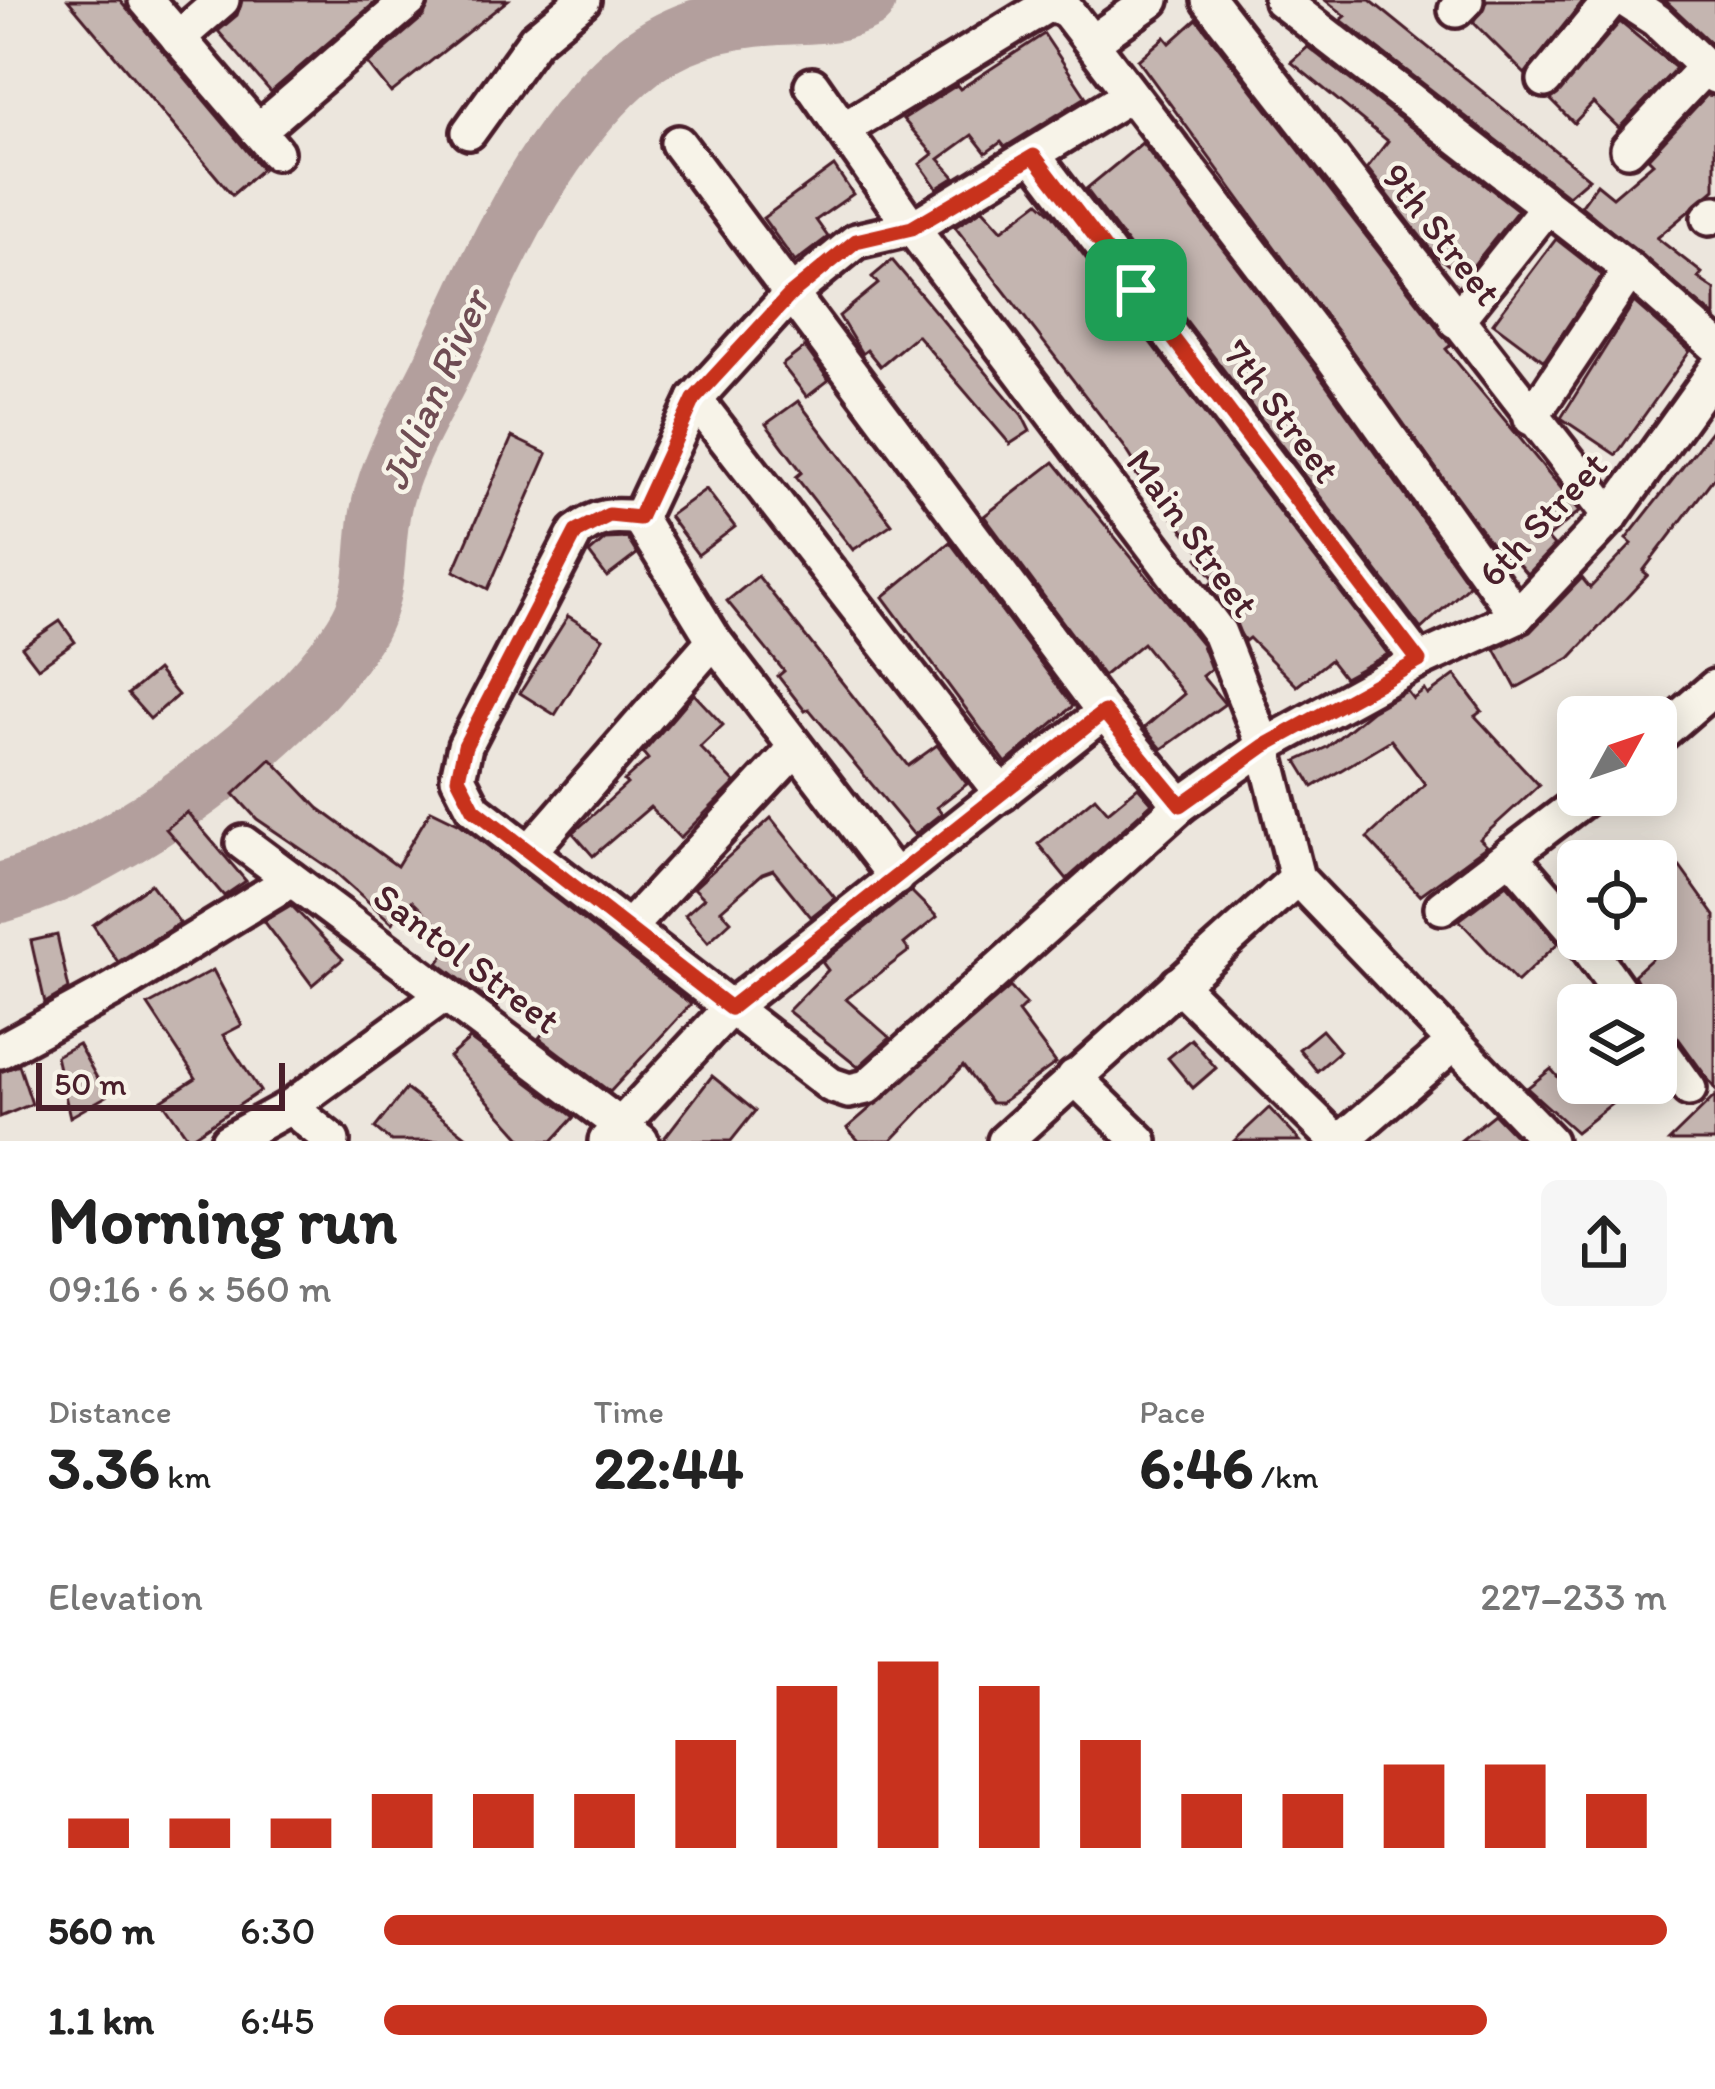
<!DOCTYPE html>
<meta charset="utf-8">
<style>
body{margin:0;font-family:Itim,sans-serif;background:#f6f6f6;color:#222;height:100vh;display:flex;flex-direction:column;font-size:45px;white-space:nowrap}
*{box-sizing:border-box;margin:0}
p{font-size:39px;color:#767676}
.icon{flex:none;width:66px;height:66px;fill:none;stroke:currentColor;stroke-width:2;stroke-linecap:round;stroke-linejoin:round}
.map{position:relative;height:1141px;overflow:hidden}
.panel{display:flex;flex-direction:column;background:#fff;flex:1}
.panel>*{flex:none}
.needle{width:78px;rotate:50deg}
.buttons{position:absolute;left:1557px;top:696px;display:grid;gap:24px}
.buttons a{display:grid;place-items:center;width:120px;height:120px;border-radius:18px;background:#fff;box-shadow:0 6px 30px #0003;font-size:60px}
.scale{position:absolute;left:36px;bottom:30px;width:249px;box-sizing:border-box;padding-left:12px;border:6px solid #4a1f2b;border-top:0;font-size:33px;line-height:42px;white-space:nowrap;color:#4a1f2b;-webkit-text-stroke:9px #f7f3e8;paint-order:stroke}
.pin{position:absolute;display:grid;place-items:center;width:102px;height:102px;color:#fff;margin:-51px;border-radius:24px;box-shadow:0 6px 18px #0006}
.round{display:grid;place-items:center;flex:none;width:126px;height:126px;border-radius:18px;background:#f6f6f6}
.headline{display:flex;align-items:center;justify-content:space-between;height:204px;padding:0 48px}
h1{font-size:66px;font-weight:700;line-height:90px}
.figures{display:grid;grid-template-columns:repeat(3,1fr);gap:18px;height:204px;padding:12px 48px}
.figures div{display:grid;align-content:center}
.figures b{font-size:60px;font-weight:700}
.figures small{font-size:33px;font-weight:400}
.figures p{font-size:33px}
.chart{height:336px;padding:24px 48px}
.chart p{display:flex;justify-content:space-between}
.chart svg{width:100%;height:216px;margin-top:12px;stroke:#c8321e;stroke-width:6}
ul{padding:0 48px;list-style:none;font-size:39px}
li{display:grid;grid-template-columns:192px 144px 1fr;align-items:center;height:90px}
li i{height:30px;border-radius:15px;background:#c8321e}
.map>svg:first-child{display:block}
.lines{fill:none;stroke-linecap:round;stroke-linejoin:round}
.river{stroke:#b39f9d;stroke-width:60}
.building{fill:#c4b5b0;stroke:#4a1f2b;stroke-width:3}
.minor-casing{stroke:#4a1f2b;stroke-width:42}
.minor{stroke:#f7f3e8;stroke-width:33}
.route-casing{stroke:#fff;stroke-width:24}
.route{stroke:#c8321e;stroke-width:15}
.labels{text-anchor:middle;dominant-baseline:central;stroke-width:9;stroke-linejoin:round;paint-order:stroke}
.street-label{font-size:39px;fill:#4a1f2b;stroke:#f7f3e8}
.water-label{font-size:42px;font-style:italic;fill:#6f4c53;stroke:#f7f3e8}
</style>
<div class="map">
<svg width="1715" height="1141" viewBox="0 0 1715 1141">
<rect width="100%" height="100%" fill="#ece6dd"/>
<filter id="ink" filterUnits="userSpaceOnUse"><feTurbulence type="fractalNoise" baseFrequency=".00833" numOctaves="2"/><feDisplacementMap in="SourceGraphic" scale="24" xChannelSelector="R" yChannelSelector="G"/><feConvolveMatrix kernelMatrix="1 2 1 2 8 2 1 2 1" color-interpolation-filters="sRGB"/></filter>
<g filter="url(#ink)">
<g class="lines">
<path class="river" d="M 0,893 C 115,862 299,729 359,625 C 382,584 371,536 385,492 C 398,448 422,410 442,369 C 493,261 537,150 628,69 C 671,31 722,18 778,15 C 810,13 837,16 866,0"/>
</g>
<g class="building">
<polygon points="68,0 120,0 262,169 232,195"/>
<polygon points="242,0 378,0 271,92 218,31 237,15"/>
<polygon points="430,0 508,0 391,93 368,64 424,16"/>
<polygon points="1325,0 1370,0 1589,178 1568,196 1341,20 1346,16"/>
<polygon points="1487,0 1584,0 1525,74 1473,22"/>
<polygon points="1664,0 1715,0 1715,47 1670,5"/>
<polygon points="1197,19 1451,345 1446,349 1580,511 1547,538 1554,546 1527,574 1509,553 1502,559 1138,60 1165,37 1170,43"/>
<polygon points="1620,22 1676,68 1619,128 1593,103 1574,123 1551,100"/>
<polygon points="1044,34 1086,97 1005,147 1001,142 986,153 972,135 939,159 955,177 937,188 920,164 933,154 903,119 957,85 960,89"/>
<polygon points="1308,47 1518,210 1464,277 1434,254 1367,168 1388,141 1291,62"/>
<polygon points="1707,95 1715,96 1715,189 1657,238 1702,273 1698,278 1715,290 1715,317 1581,206 1597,184 1613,197 1653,163 1648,158"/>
<polygon points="1142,143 1313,366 1469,585 1421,629 1086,189"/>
<polygon points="834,166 853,194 816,220 828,237 795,262 763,218"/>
<polygon points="1039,202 1053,215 1388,654 1344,678 1330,660 1297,686 1249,638 1245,641 1209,585 1215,580 1198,558 1203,554 1135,473 1139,470 1124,446 955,227 983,209 1002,230"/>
<polygon points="1556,239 1602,275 1544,361 1493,323"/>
<polygon points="892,260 1022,415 1030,431 1010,444 917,335 880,366 867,350 862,354 839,316 878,284 872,277"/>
<polygon points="1634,302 1690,351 1616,455 1561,418"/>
<polygon points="805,347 829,380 807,397 782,365"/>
<polygon points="798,401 892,524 853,550 796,477 802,472 766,424"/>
<polygon points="1715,426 1715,476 1643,571 1648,575 1570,658 1516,688 1495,649 1530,632 1582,578 1590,588 1632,544 1626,539"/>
<polygon points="512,437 547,454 488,589 454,571"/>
<polygon points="1054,462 1201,643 1211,669 1202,676 1225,704 1162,749 1144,728 1184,694 1143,643 1103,676 984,516"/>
<polygon points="706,489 735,527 698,555 669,516"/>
<polygon points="627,538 637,554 607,577 589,553 605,539"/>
<polygon points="950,542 1073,706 1006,763 883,597"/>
<polygon points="758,576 908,766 937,745 967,784 937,807 942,813 914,835 809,709 805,711 778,676 784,671 727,601"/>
<polygon points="568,616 603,638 555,715 520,693"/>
<polygon points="60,621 75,642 38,668 22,647"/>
<polygon points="157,670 178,695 150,719 128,694"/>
<polygon points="1455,675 1482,711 1475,716 1539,785 1480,839 1487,846 1420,895 1367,838 1425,784 1391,740 1313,787 1297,761 1327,747 1371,711 1407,691 1413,699 1425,690 1428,695"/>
<polygon points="694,694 723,725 700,747 735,783 680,838 650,807 593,856 573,833 627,784 624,781 648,759 643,753"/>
<polygon points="271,759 318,808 397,866 431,810 460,824 691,1004 610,1092 539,1038 548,1027 509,991 497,1007 438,963 454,942 412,901 392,923 335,872 257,819 234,794"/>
<polygon points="1138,787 1152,803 1067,879 1038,844 1095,797 1108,812"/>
<polygon points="187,812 246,881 224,896 166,829"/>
<polygon points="771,818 835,898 811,917 773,870 762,874 721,910 731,921 708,942 685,915 704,898 694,888"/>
<polygon points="1680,867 1715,916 1715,1089 1673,1031 1656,1022 1656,1005 1650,1005 1634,975 1668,944 1656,927 1656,884"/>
<polygon points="151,884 180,923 118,962 93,925"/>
<polygon points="1507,884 1558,943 1517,982 1459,920"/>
<polygon points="911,891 937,917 904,944 909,951 846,999 890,1038 858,1067 788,1011 828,970 822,962"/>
<polygon points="291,905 343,959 312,985 264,921"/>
<polygon points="57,935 69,989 45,1003 31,941"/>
<polygon points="213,970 242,1025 223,1035 260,1091 189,1139 162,1100 196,1078 148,1005"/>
<polygon points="1010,987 1026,1004 1018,1012 1056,1063 1001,1103 991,1103 963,1066 891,1141 859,1141 847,1128"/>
<polygon points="1322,1030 1340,1051 1317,1071 1299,1049"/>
<polygon points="470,1039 574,1117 552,1141 524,1141 449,1057"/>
<polygon points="1191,1039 1216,1068 1193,1088 1168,1058"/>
<polygon points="78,1044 107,1096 70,1117 56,1056"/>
<polygon points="19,1065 32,1104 0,1117 0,1072"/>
<polygon points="1551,1069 1563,1083 1638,1083 1576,1132 1527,1088"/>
<polygon points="712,1076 755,1111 731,1141 662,1141"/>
<polygon points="406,1089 472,1141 391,1141 375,1128"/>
<polygon points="1715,1096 1715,1141 1669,1141"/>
<polygon points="1269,1108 1300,1141 1234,1141"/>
<polygon points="1494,1114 1520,1141 1460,1141"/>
</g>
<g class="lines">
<defs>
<g id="minor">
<polyline points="146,0 276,152"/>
<polyline points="1209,0 1611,516"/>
<polyline points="1281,0 1630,270 1715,345"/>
<polyline points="1625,0 1656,20 1715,76"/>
<polyline points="1456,10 1466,0"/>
<polyline points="178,38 222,0"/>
<polyline points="1092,42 1152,0"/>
<polyline points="1545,80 1611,0"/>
<polyline points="812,85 912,228 1219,633 1264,746 1297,878 1549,1141"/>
<polyline points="844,129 1046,6 1056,5 1068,12 1330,354 1517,616"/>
<polyline points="258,131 410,0"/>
<polyline points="469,132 535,40 583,0"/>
<polyline points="678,143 1104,712 1181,805"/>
<polyline points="1628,149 1705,67"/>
<polyline points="1034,156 1419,661"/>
<polyline points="1709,218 1715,213"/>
<polyline points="1456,321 1547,207"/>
<polyline points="695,399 1002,794"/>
<polyline points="1531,418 1630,270"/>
<path d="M 639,518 C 612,515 598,515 576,532 L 465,746 L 458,778 L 474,809 L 831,1085 L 849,1091 L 867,1087 L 1181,805 L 1264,746 L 1419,661 L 1517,616 L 1611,516 L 1715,371"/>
<polyline points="1656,738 1715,687"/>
<polyline points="243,843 641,1141"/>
<polyline points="529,852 714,640"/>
<polyline points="1510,855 1578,934"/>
<polyline points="896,878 714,640 639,518 695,399 790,295 856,241 912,228 1130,95"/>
<polyline points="1442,907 1589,795"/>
<polyline points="629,927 795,749"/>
<polyline points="1582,939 1629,1005"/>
<polyline points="1178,984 1337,1141"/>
<polyline points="1656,1043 1689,1089"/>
<polyline points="0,1051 112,990 291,880"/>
<polyline points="1074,1077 1140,1141"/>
<polyline points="290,1107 332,1141"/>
<polyline points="228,1141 290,1107 445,994"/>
<polyline points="606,1141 730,1008 1104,712"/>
<polyline points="1005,1141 1297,878"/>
<polyline points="1341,1141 1454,1043"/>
</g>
</defs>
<use href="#minor" class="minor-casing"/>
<use href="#minor" class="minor"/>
</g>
</g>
<g class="lines" filter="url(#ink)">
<defs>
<polygon id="route" points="1034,156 1419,661 1264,746 1181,805 1104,712 730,1008 474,809 458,778 465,746 576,532 609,515 639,518 694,399 790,295 856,241 912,228"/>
</defs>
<use href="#route" class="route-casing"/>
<use href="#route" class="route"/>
</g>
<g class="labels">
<g class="street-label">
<text transform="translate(1442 234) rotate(52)">9th Street</text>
<text transform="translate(1282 411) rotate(53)">7th Street</text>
<text transform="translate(1542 519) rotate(-47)">6th Street</text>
<text transform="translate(1193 533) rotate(54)">Main Street</text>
<text transform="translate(467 958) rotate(37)">Santol Street</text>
</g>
<g class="water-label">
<text transform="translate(434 390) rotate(-66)">Julian River</text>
</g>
</g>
</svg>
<div class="buttons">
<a><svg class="needle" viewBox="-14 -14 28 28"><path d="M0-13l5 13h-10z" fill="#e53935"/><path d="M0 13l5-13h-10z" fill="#767676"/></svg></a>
<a><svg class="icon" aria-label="locate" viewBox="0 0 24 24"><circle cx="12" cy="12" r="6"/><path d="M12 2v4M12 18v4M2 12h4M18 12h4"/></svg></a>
<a><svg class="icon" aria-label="layers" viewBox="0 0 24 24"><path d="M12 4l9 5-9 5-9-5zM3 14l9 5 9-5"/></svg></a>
</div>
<div class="scale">50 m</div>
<div class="pin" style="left:1136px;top:290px;background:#1e9e55"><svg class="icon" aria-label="arrive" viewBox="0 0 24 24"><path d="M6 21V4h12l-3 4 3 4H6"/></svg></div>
</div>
<section class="panel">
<div class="headline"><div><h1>Morning run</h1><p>09:16 · 6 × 560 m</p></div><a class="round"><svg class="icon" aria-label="share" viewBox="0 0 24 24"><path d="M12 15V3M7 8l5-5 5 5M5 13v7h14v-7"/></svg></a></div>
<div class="figures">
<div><p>Distance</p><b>3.36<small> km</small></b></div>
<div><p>Time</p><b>22:44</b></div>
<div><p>Pace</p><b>6:46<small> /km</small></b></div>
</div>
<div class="chart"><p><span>Elevation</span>227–233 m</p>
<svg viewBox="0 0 160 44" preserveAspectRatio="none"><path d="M5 44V38M15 44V38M25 44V38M35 44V33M45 44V33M55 44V33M65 44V22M75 44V11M85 44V6M95 44V11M105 44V22M115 44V33M125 44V33M135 44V27M145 44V27M155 44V33"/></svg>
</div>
<ul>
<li><b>560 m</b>6:30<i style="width:100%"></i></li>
<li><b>1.1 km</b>6:45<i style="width:86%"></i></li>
</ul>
</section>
